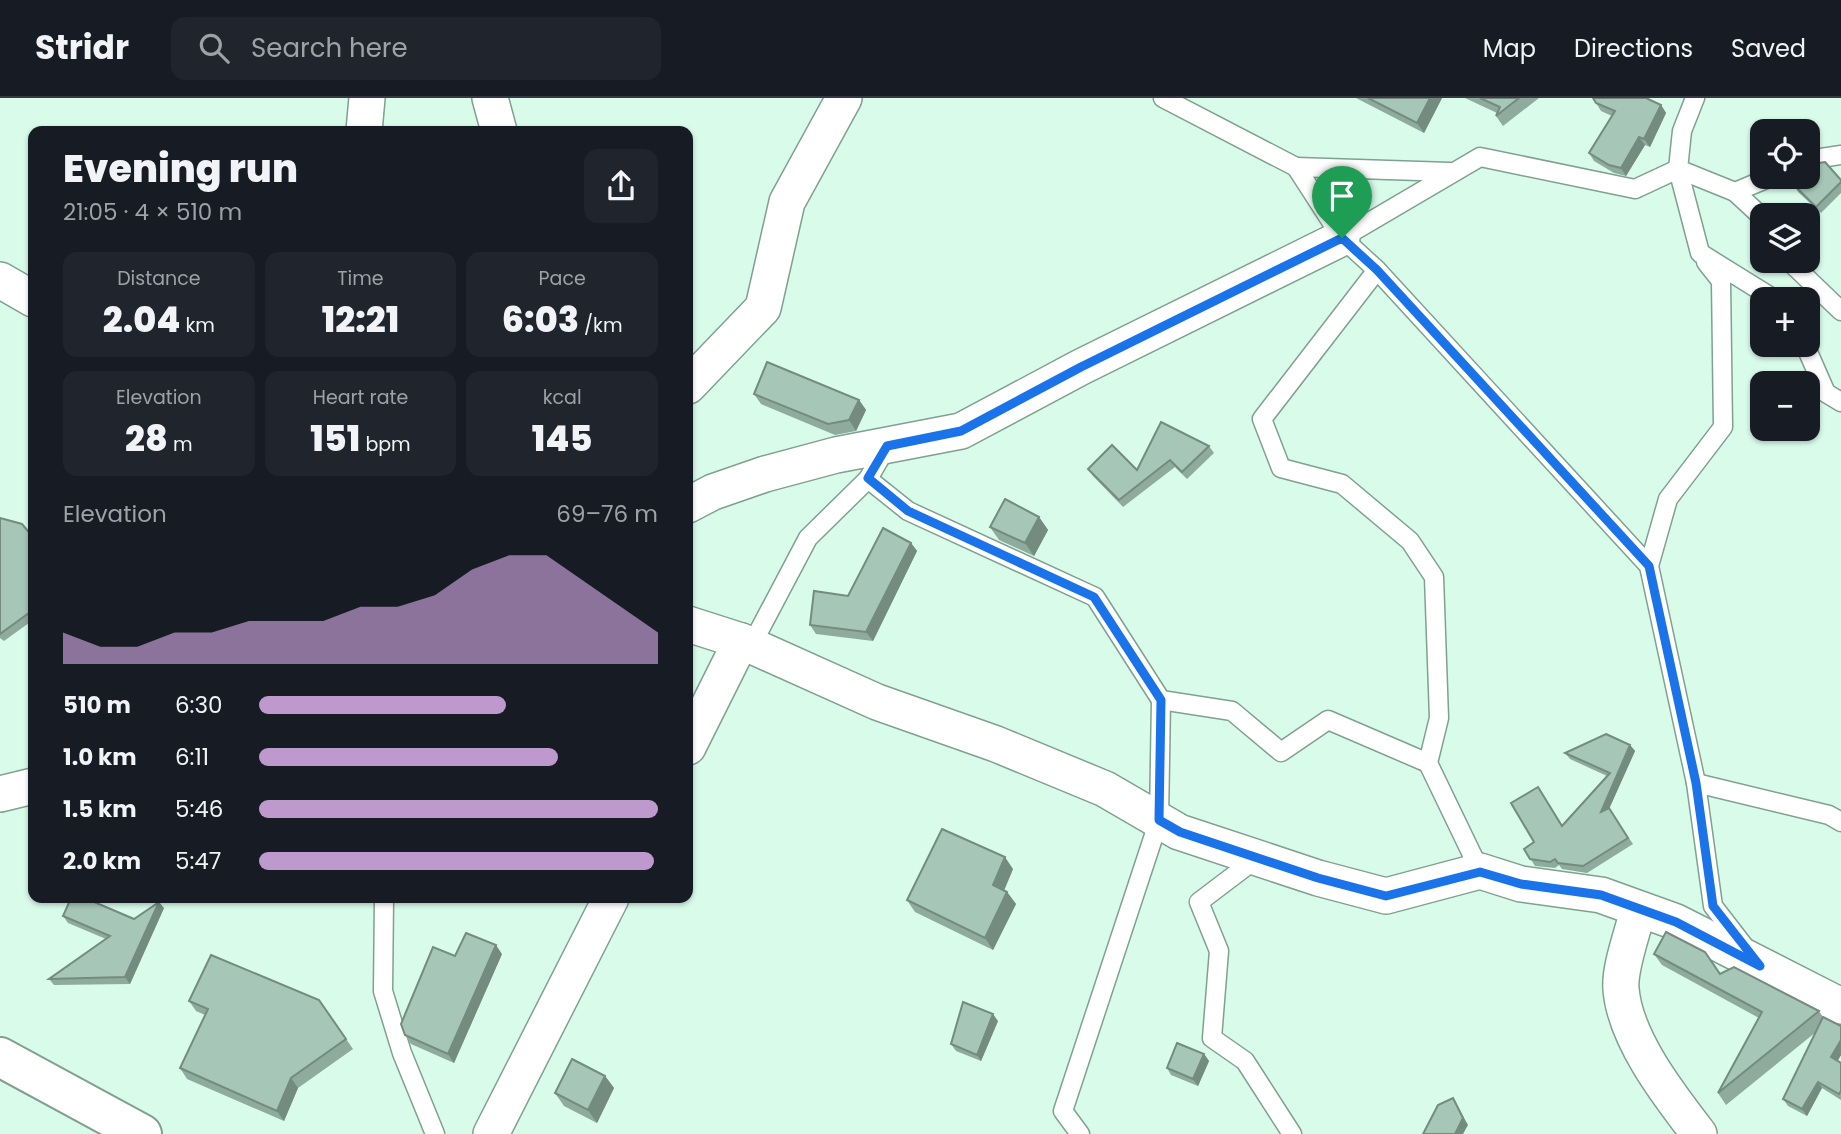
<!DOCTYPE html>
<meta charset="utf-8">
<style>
body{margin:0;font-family:Poppins,sans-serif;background:#20242c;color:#f1f3f6;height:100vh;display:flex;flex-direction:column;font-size:26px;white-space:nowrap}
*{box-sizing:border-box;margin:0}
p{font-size:23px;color:#9ea1a6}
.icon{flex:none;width:38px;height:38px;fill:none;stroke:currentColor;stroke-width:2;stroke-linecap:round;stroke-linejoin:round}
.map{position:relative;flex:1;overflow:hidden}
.sheet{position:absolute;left:28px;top:28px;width:665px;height:777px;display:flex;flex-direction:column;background:#171b24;border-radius:14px;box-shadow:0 2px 5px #0004}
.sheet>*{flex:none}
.buttons{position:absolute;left:1750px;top:21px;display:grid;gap:14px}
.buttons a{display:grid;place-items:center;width:70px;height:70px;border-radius:14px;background:#171b24;box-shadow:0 2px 5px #0004;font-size:35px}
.pin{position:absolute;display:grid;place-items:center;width:60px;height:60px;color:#fff;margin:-72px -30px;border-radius:50% 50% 50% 0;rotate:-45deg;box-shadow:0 0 7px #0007}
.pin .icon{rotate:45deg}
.round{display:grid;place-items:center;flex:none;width:74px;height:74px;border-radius:14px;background:#20242c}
.summary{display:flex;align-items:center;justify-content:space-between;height:119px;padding:0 35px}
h1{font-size:38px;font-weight:800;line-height:52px}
.stats{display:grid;grid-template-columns:repeat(3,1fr);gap:10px;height:119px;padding:7px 35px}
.stats div{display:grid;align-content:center;border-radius:14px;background:#20242c;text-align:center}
.stats b{font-size:35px;font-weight:800}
.stats small{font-size:19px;font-weight:400}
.stats p{font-size:19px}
.chart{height:196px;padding:14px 35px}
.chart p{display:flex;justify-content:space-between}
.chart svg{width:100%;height:126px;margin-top:7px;fill:#bd99ce;opacity:.7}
ul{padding:0 35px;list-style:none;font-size:23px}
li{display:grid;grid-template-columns:112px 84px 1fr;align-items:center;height:52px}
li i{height:18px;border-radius:9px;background:#bd99ce}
header{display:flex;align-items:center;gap:42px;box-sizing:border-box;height:98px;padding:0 35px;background:#171b24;border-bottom:2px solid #363941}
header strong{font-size:33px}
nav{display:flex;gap:38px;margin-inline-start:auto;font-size:24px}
.search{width:490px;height:63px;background:#20242c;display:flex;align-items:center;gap:18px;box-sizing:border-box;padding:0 24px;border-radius:14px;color:#9ea1a6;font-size:26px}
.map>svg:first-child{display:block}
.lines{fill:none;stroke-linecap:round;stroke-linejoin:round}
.lane-casing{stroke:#80a091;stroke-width:21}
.street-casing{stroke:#80a091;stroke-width:38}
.secondary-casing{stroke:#80a091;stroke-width:42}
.lane{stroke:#fff;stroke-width:18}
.street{stroke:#fff;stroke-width:35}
.secondary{stroke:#fff;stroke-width:38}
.wall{fill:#8fab9d}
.shaded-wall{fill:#748b80}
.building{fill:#a6c7b7;stroke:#748b80;stroke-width:2}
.route-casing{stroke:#fff;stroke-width:14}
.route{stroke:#1a73e8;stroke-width:9}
</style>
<header>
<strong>Stridr</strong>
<div class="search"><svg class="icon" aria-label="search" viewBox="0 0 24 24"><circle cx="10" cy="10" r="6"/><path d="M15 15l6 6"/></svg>Search here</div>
<nav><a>Map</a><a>Directions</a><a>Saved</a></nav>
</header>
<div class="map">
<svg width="1841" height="1036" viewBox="0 0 1841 1036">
<rect width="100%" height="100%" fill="#d9fbea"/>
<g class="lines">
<defs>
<g id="lane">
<polyline points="1163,0 1296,69 1342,140 1377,172 1649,468 1696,685 1713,808 1747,852"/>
<polyline points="1695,0 1682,33 1678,71 1735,94 1771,79"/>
<polyline points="1808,62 1841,57"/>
<polyline points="1296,69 1450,74"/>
<polyline points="1735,94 1762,119"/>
<polyline points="1342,140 1480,59 1635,91 1678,71 1700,155 1774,201"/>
<polyline points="1789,163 1841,213"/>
<polyline points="1377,172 1262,321 1281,370 1342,386 1410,443 1434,479 1439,620 1428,665 1480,773"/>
<polyline points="1805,247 1826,295 1841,304"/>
<polyline points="868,381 908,413 1095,499 1161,602 1159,722 1063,1013 1080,1036"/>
<polyline points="1649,468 1668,401 1723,329 1721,183 1706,164"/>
<polyline points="751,548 808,440 868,381 887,348"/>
<polyline points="1161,602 1232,613 1281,654 1328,622 1428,665"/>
<polyline points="1696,685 1829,717 1841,724"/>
<polyline points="1257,760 1199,804 1219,853 1212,940 1245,963 1292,1036"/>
<polyline points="384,800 383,893 402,955 435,1036"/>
</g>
<g id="street">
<polyline points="490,0 499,33"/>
<polyline points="364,33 367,0"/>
<polyline points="0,182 33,201"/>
<polyline points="688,288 763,210 787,104 844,0"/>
<polyline points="688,407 713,394 765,376 836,357 961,333 1081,269 1342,140"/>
<polyline points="688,526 741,543 877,604 996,646 1105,691 1179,734 1318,780 1386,798 1480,773 1521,786 1601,797 1676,824 1841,908"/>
<polyline points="688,649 741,543"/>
<polyline points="0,696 33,688"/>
<path d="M 1638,812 C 1633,834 1619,870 1621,891 C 1625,941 1669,997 1699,1036"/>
<polyline points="491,1036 611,800"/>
</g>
<polyline id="secondary" points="0,959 142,1036"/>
</defs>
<use href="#lane" class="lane-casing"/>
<use href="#street" class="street-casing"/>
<use href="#secondary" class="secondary-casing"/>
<use href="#lane" class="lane"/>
<use href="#street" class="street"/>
<use href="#secondary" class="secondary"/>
</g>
<g class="wall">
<polygon points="1356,0 1442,0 1424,35"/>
<polygon points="1465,0 1539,0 1503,28 1496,18 1497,15"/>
<polygon points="1593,0 1661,7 1666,15 1650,49 1645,47 1626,78 1614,75 1594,63 1589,55 1612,18 1601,13"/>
<polygon points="1841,82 1841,95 1821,115 1798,94 1794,87"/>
<polygon points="754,296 859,302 866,312 856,333 835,337 761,306"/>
<polygon points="1209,348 1214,355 1187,381 1175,369 1123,409 1093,378 1088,371 1137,372"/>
<polygon points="1039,419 1048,432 1034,458 999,442 990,429"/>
<polygon points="0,421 33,439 33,522 4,543 0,540"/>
<polygon points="911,445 917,453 873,543 816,536 810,527 848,498"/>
<polygon points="1630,647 1635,653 1609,711 1633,746 1587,775 1562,771 1559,767 1555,770 1535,768 1524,751 1562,727 1607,678 1570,661 1565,655"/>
<polygon points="1013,771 1004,793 1007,794 1016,806 993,852 915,814 907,802"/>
<polygon points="164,810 130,886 54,887 49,881 106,841 68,825 63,818 134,821"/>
<polygon points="502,856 454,965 411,946 405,937"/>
<polygon points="1654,856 1720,876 1819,913 1823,919 1841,928 1841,957 1837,963 1841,965 1841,1002 1822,990 1807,1018 1788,1008 1783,1001 1816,934 1726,1007 1718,995 1759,920 1662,867"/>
<polygon points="319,902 353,951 298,990 284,1023 187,981 180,970 205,917 196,913 189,903"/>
<polygon points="998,923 981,963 956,953 951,946"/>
<polygon points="1204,956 1209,963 1198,988 1171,977 1167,970"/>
<polygon points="605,978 614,990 597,1025 564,1008 555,995"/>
</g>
<g class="shaded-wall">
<polygon points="1430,0 1442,0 1424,35 1417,25"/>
<polygon points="1661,7 1666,15 1650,49 1644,41"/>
<polygon points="1639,39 1645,47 1626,78 1621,70"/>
<polygon points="859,302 866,312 856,333 849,322"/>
<polygon points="1039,419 1048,432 1034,458 1025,445"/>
<polygon points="911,445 917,453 873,543 866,534"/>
<polygon points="1630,647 1635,653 1609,711 1633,746 1609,711 1601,714"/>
<polygon points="1005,759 1013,771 1001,799 993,787"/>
<polygon points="1007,794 1016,806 993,852 985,840"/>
<polygon points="159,804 164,810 130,886 125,879"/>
<polygon points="496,847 502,856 454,965 448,956"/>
<polygon points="993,916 998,923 981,963 977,957"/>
<polygon points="1841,942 1841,957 1836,966 1831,959"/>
<polygon points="1204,956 1209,963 1198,988 1193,981"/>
<polygon points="605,978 614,990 597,1025 588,1012"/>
<polygon points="291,980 298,990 284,1023 277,1013"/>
<polygon points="1818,984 1822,990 1807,1018 1802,1011"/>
<polygon points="1453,1000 1468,1027 1463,1036 1455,1036"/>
</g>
<g class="building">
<polygon points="1368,0 1430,0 1417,25"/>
<polygon points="1480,0 1519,0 1496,18 1500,9"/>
<polygon points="1593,0 1646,0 1661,7 1644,41 1639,39 1621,70 1609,67 1589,55 1615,13 1596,5"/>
<polygon points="1825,64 1841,82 1841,84 1816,109 1794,87 1803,79 1808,79 1808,75 1819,65"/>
<polygon points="767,264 859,302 849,322 828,326 754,296"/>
<polygon points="1161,324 1209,348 1182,374 1170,362 1119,402 1088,371 1112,347 1137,372"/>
<polygon points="1005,401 1039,419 1025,445 990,429"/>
<polygon points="0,420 22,426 33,439 33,512 0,536"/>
<polygon points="883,430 911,445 866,534 810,527 814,493 848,498"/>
<polygon points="1606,636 1630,647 1601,714 1609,710 1628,740 1583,768 1558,765 1555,761 1550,764 1530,761 1524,751 1534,744 1511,705 1538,689 1562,728 1610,675 1565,655"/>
<polygon points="942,731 1005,759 993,787 1007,794 985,840 907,802"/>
<polygon points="71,800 85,800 134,821 159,804 125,879 49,881 110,838 63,818"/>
<polygon points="1666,834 1705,854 1720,876 1734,869 1819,913 1718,995 1762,914 1654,856"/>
<polygon points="466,835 496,847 448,956 405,937 401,926 433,849 455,858"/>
<polygon points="211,857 319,902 346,941 291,980 277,1013 180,970 208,911 189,903"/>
<polygon points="963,904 993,916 977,957 951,946"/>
<polygon points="1823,919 1841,928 1841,942 1831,959 1841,965 1841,993 1839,996 1818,984 1802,1011 1783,1001"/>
<polygon points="1177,945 1204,956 1193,981 1167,970"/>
<polygon points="572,961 605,978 588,1012 555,995"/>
<polygon points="1453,1000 1463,1020 1455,1036 1423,1036 1438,1007"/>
</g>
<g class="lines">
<defs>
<polygon id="route" points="1342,140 1377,172 1649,468 1696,685 1713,808 1760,868 1676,824 1601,797 1521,786 1480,774 1386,798 1318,780 1180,734 1159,722 1161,602 1094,499 908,413 868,380 887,348 961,333 1081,269"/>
</defs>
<use href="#route" class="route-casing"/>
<use href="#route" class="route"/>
</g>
</svg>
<div class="buttons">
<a><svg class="icon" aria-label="locate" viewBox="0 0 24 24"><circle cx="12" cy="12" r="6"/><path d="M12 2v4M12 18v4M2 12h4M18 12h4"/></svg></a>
<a><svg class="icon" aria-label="layers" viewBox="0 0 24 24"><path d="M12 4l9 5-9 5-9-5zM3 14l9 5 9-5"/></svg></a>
<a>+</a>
<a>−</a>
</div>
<div class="pin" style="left:1342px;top:140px;background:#1e9e55"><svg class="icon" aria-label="arrive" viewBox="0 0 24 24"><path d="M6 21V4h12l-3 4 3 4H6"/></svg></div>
<section class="sheet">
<div class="summary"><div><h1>Evening run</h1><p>21:05 · 4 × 510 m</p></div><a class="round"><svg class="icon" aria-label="share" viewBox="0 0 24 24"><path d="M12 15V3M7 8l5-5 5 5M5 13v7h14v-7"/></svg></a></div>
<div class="stats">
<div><p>Distance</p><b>2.04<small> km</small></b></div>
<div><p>Time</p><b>12:21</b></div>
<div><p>Pace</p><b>6:03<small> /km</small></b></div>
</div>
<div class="stats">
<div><p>Elevation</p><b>28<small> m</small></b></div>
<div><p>Heart rate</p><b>151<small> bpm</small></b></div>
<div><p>kcal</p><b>145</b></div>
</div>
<div class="chart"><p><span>Elevation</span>69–76 m</p>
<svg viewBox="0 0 160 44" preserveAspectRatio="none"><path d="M0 44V33L10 38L20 38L30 33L40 33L50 29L60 29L70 29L80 24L90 24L100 20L110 11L120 6L130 6L140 15L150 24L160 33V44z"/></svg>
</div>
<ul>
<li><b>510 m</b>6:30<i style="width:62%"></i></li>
<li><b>1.0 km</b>6:11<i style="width:75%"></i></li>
<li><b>1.5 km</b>5:46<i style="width:100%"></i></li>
<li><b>2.0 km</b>5:47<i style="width:99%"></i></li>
</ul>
</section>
</div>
